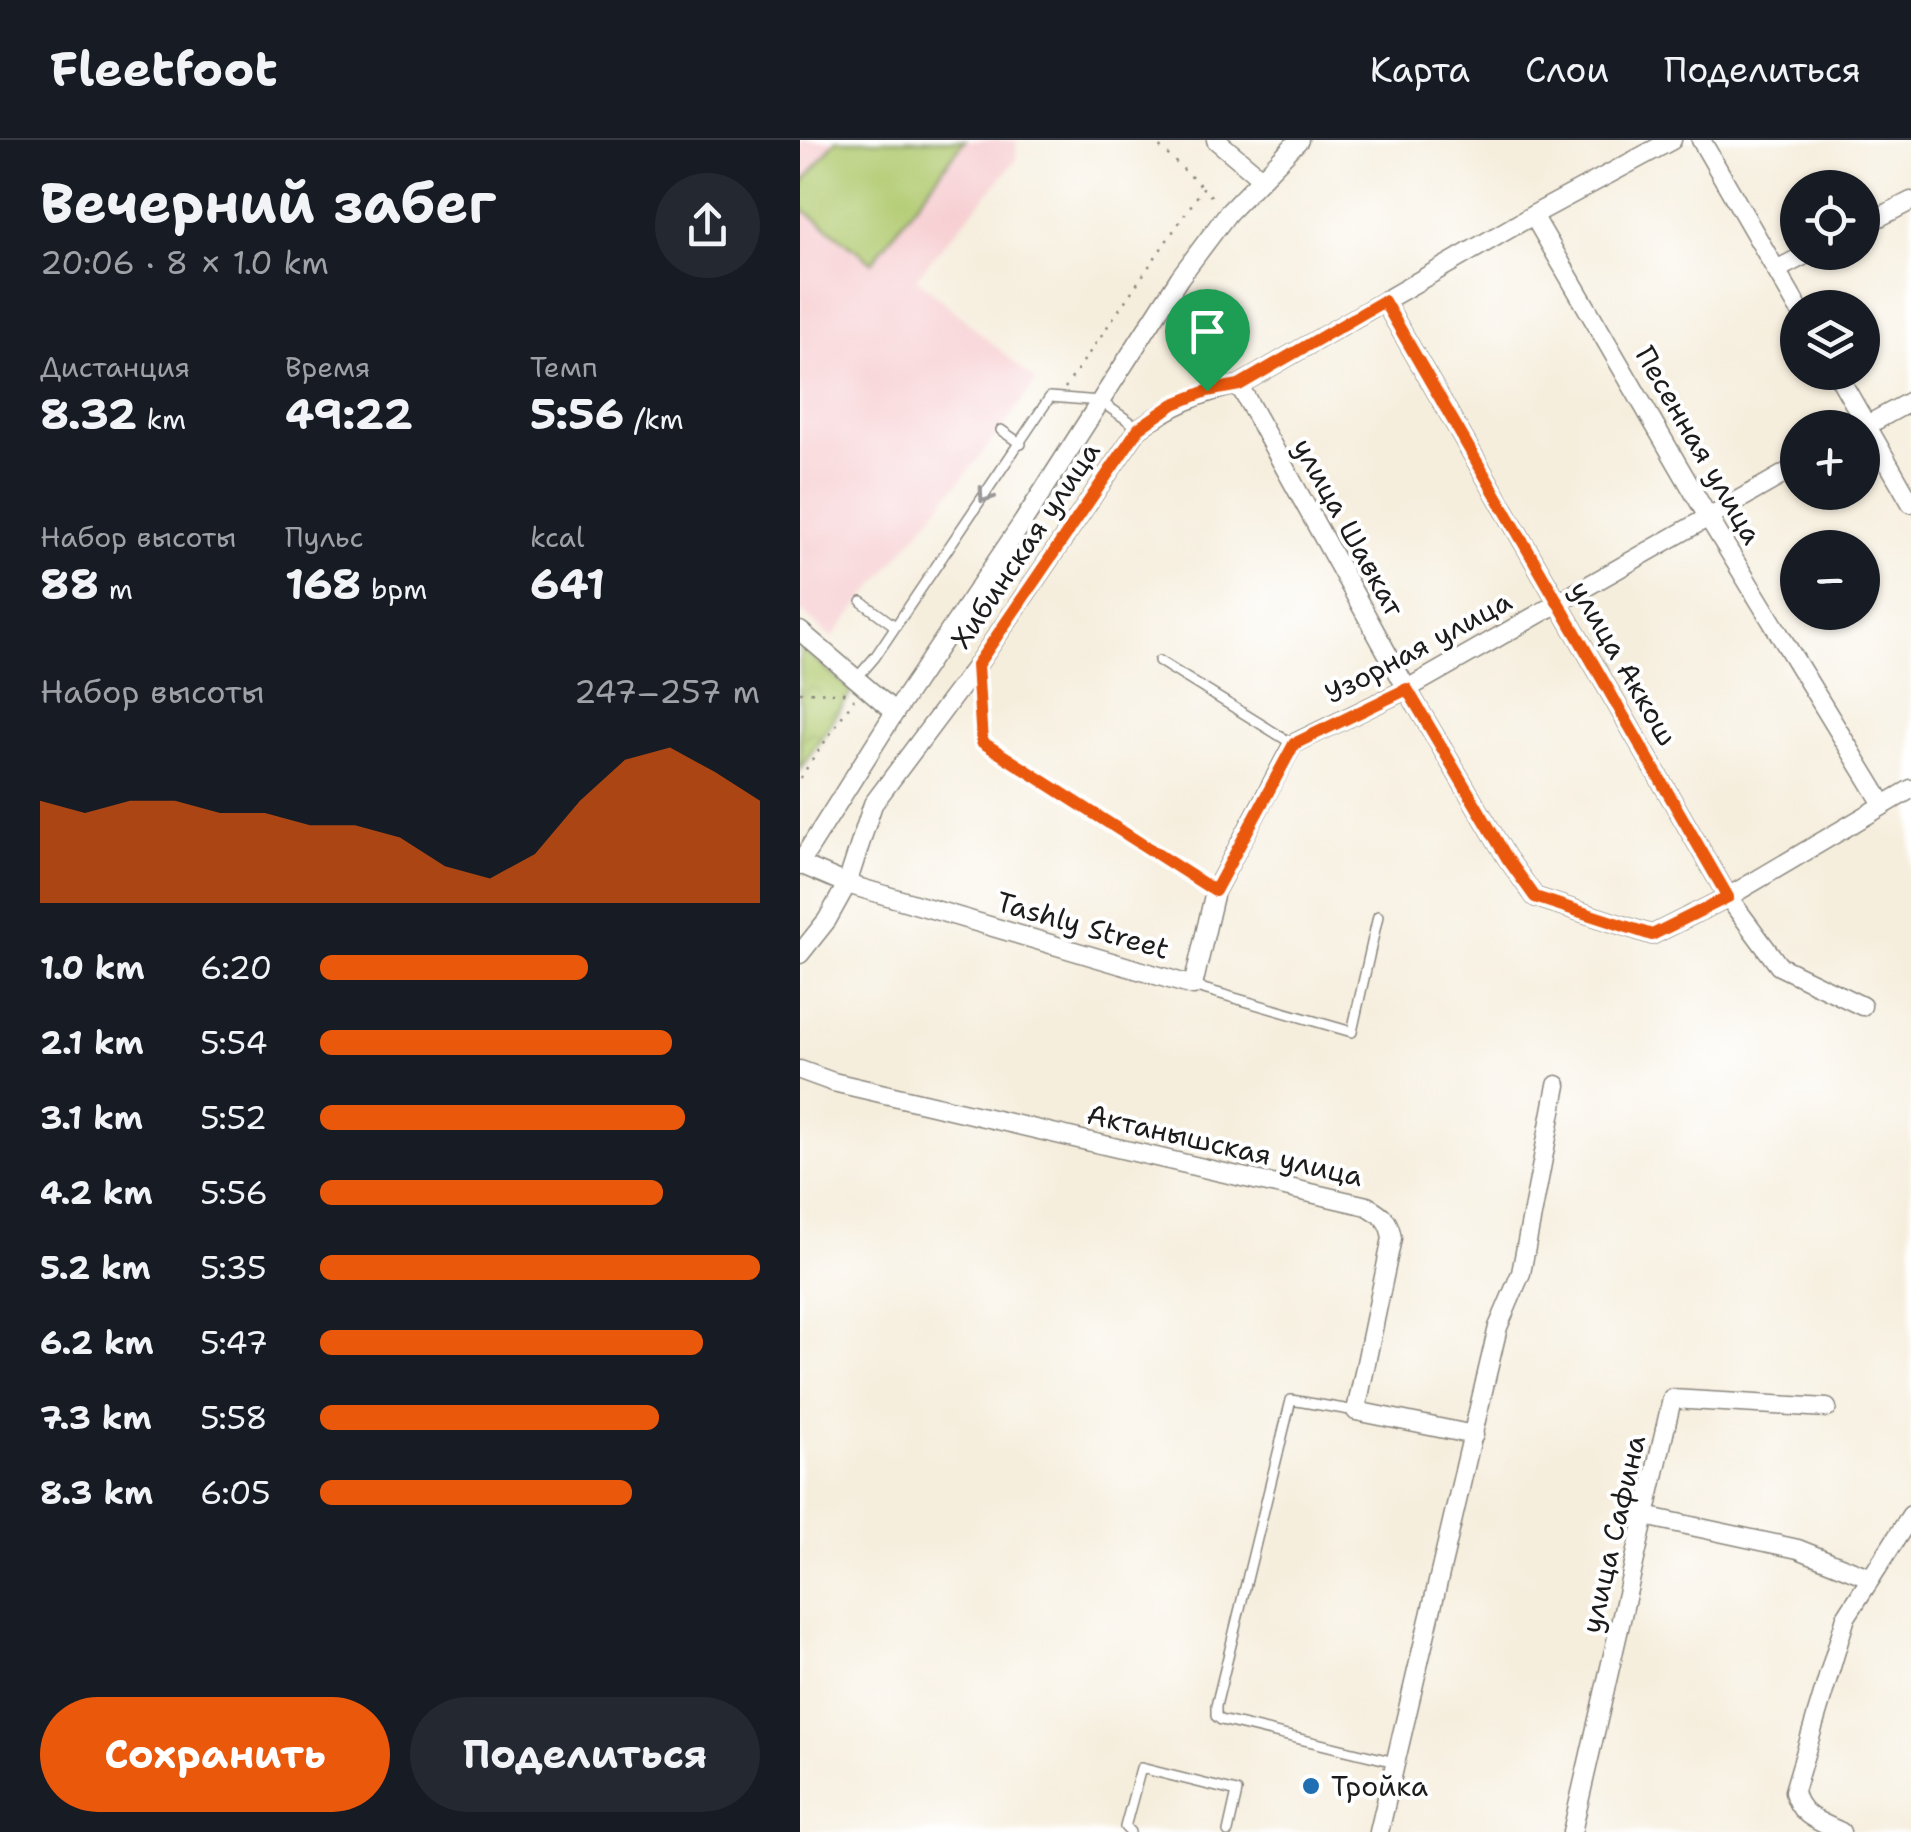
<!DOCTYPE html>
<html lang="ru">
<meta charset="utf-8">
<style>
body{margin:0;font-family:"Shantell Sans",sans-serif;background:#242831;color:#f1f3f6;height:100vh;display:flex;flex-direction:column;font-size:38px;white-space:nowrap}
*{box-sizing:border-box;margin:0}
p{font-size:32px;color:#9ea1a6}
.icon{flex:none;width:55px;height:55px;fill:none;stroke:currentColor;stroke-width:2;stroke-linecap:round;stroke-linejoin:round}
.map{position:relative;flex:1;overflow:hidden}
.drawer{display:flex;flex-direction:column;background:#171b24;width:800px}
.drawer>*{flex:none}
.buttons{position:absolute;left:980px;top:30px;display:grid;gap:20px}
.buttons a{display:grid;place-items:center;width:100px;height:100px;border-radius:50%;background:#171b24;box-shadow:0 2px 8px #0004;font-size:50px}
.pin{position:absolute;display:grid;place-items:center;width:85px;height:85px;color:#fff;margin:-102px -42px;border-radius:50% 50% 50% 0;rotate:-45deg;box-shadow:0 0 10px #0007}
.pin .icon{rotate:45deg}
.round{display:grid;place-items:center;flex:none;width:105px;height:105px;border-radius:52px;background:#242831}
.headline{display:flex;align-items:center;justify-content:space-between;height:170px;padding:0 40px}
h1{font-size:55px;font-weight:700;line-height:75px}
.stats{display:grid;grid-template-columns:repeat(3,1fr);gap:15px;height:170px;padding:10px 40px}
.stats div{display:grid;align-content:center}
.stats b{font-size:42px;font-weight:700}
.stats small{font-size:28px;font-weight:400}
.stats p{font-size:28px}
.chart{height:280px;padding:20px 40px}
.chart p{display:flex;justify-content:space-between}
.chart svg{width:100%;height:180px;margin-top:10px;fill:#ea580c;opacity:.7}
.cta{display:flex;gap:20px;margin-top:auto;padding:20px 40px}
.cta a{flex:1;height:115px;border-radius:60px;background:#ea580c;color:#fff;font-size:40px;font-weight:700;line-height:115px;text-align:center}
.cta a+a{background:#242831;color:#f1f3f6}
ul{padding:0 40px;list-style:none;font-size:32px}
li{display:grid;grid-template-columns:160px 120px 1fr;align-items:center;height:75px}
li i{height:25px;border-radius:12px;background:#ea580c}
header{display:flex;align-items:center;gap:60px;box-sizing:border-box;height:140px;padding:0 50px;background:#171b24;border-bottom:2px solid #363941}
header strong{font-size:48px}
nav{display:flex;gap:55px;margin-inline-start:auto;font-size:35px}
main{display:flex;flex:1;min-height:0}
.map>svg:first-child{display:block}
.built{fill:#f7cfd2}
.grass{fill:#b1ca70;stroke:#667346;stroke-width:2.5}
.park{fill:url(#park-crowns);stroke:#667346;stroke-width:2.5}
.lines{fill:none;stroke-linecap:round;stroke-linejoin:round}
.lane-casing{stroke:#89857c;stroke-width:12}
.street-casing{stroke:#89857c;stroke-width:21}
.path{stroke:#89857c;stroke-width:2.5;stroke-dasharray:2.5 8;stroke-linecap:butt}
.lane{stroke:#fff;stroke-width:9}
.street{stroke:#fff;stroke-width:18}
.oneway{stroke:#999}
.route-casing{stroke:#fff;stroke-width:20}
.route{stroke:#ea580c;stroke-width:12}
.poi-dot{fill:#1f6fb2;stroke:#fff;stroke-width:4}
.labels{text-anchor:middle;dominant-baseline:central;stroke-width:8;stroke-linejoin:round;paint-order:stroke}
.street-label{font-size:28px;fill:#1c1c1c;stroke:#fff}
.poi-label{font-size:28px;fill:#1c1c1c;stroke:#fff;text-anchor:start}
</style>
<header>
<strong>Fleetfoot</strong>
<nav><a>Карта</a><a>Слои</a><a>Поделиться</a></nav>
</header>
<main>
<section class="drawer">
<div class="headline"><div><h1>Вечерний забег</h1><p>20:06 · 8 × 1.0 km</p></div><a class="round"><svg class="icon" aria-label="share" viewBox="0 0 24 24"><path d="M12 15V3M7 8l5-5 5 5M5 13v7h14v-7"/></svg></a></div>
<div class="stats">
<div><p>Дистанция</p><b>8.32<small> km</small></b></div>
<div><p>Время</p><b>49:22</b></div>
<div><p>Темп</p><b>5:56<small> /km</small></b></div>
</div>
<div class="stats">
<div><p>Набор высоты</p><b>88<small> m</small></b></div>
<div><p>Пульс</p><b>168<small> bpm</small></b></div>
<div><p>kcal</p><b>641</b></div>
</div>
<div class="chart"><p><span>Набор высоты</span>247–257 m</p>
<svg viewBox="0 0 160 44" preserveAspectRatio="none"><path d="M0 44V19L10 22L20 19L30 19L40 22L50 22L60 25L70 25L80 28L90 35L100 38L110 32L120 19L130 9L140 6L150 12L160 19V44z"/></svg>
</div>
<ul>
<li><b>1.0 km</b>6:20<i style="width:61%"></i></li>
<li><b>2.1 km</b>5:54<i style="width:80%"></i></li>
<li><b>3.1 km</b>5:52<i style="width:83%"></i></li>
<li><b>4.2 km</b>5:56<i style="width:78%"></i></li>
<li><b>5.2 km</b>5:35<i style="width:100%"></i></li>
<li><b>6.2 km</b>5:47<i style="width:87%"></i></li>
<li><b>7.3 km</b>5:58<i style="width:77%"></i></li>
<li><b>8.3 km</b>6:05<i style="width:71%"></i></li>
</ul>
<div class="cta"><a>Сохранить</a><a>Поделиться</a></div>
</section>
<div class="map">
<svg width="1111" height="1692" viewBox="0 0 1111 1692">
<defs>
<pattern id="park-crowns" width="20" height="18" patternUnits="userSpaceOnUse" patternTransform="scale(2.5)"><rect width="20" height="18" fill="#b1ca70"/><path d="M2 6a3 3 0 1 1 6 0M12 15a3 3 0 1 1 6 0" fill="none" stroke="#98ad60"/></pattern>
</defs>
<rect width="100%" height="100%" fill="#fff"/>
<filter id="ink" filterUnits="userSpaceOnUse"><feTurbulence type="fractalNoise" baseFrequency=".01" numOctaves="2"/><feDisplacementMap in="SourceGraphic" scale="20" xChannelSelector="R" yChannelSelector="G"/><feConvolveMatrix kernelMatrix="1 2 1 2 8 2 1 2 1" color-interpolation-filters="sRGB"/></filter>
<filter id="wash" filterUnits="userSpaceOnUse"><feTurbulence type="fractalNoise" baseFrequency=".0048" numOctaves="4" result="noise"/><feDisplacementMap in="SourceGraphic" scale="40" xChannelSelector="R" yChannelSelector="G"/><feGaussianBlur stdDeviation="2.25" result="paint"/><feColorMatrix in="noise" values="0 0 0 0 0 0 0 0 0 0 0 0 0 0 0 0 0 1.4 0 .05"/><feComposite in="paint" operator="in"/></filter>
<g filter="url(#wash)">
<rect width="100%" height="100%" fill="#f6eedd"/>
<polygon class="built" points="0,0 216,0 216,20 116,138 236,241 201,290 32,498 0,470"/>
<polygon class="grass" points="36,0 165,0 72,122 0,67 0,47"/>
<polygon class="park" points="0,506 52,551 0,630"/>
</g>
<g filter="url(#ink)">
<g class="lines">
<defs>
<g id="lane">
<polyline points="201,290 221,304"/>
<polyline points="62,462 95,486"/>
<polyline points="359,521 493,604"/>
<polyline points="177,528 182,602 414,751"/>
<polyline points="56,539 75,517 250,257 300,261 339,288"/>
<polyline points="393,846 552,892 578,776"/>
<polyline points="556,1271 491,1260 416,1566 416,1576 421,1580 595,1622"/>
<polyline points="330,1692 325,1687 341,1628 437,1652 428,1692"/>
</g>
<g id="street">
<polyline points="416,0 460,37"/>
<polyline points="901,0 998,168"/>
<polyline points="733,75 908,377 1083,664"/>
<polyline points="1062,86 1111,61"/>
<polyline points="976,130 1011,112"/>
<polyline points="584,161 928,757 979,826 1062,866"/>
<polyline points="1036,232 1111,363"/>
<polyline points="439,245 607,549 707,718 735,757 852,795 928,757 1111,649"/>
<polyline points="1062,288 1111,261"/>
<polyline points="0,491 95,572"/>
<polyline points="0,723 95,572 223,382 380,137 428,73 499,0"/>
<polyline points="0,724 47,744 393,846 415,751 493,604 607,549 998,326"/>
<path d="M 0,814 L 27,780 L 47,744 L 73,664 L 177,525 L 339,288 C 372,266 400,252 439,245 L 733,75 L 872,0"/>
<path d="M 0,930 L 33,942 L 567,1066 C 583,1075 589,1080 592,1098 L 556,1271 L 674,1295"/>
<polyline points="845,1376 998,1409 1071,1438 1111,1375"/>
<polyline points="579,1692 698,1187 721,1133 757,945"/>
<polyline points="772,1692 872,1259 1027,1268"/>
<path d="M 1041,1692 C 1021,1682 998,1676 994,1651 L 1046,1477 L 1071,1438"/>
</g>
</defs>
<use href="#lane" class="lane-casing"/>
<use href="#street" class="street-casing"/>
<g class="path">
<polyline points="352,0 402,47"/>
<polyline points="265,248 403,48 416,61"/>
<polyline points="0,552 46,553"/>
<polyline points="0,638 54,559"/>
</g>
<use href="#lane" class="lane"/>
<use href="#street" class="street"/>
</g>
<defs><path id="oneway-chevron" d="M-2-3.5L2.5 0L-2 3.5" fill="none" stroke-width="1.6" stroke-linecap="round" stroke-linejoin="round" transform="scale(2.5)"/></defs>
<use class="oneway" href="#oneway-chevron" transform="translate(185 356) rotate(125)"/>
</g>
<g class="lines" filter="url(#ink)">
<defs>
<polygon id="route" points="584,161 928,757 852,795 735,757 707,718 607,549 494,604 415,751 182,602 177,525 339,288 374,264 407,251 439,245"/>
</defs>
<use href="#route" class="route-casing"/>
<use href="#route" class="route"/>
</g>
<circle class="poi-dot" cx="511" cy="1646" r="10"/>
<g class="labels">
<g class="street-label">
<text transform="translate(899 305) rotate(60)">Песенная улица</text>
<text transform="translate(549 387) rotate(61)">улица Шавкат</text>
<text transform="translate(225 405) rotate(-56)">Хибинская улица</text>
<text transform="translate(618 507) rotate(-28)">Узорная улица</text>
<text transform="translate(824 523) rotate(60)">улица Аккош</text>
<text transform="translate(283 785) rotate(16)">Tashly Street</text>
<text transform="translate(425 1005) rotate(13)">Актанышская улица</text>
<text transform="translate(813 1394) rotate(-77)">улица Сафина</text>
</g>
<g class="poi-label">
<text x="531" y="1646">Тройка</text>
</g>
</g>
</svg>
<div class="buttons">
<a><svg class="icon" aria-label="locate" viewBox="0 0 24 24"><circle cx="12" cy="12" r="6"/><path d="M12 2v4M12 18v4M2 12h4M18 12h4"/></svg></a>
<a><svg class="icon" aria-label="layers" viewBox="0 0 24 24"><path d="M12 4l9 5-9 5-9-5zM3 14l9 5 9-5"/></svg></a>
<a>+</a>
<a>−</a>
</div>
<div class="pin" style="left:407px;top:251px;background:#1e9e55"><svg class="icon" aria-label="arrive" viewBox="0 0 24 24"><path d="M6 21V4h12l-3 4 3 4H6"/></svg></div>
</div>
</main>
